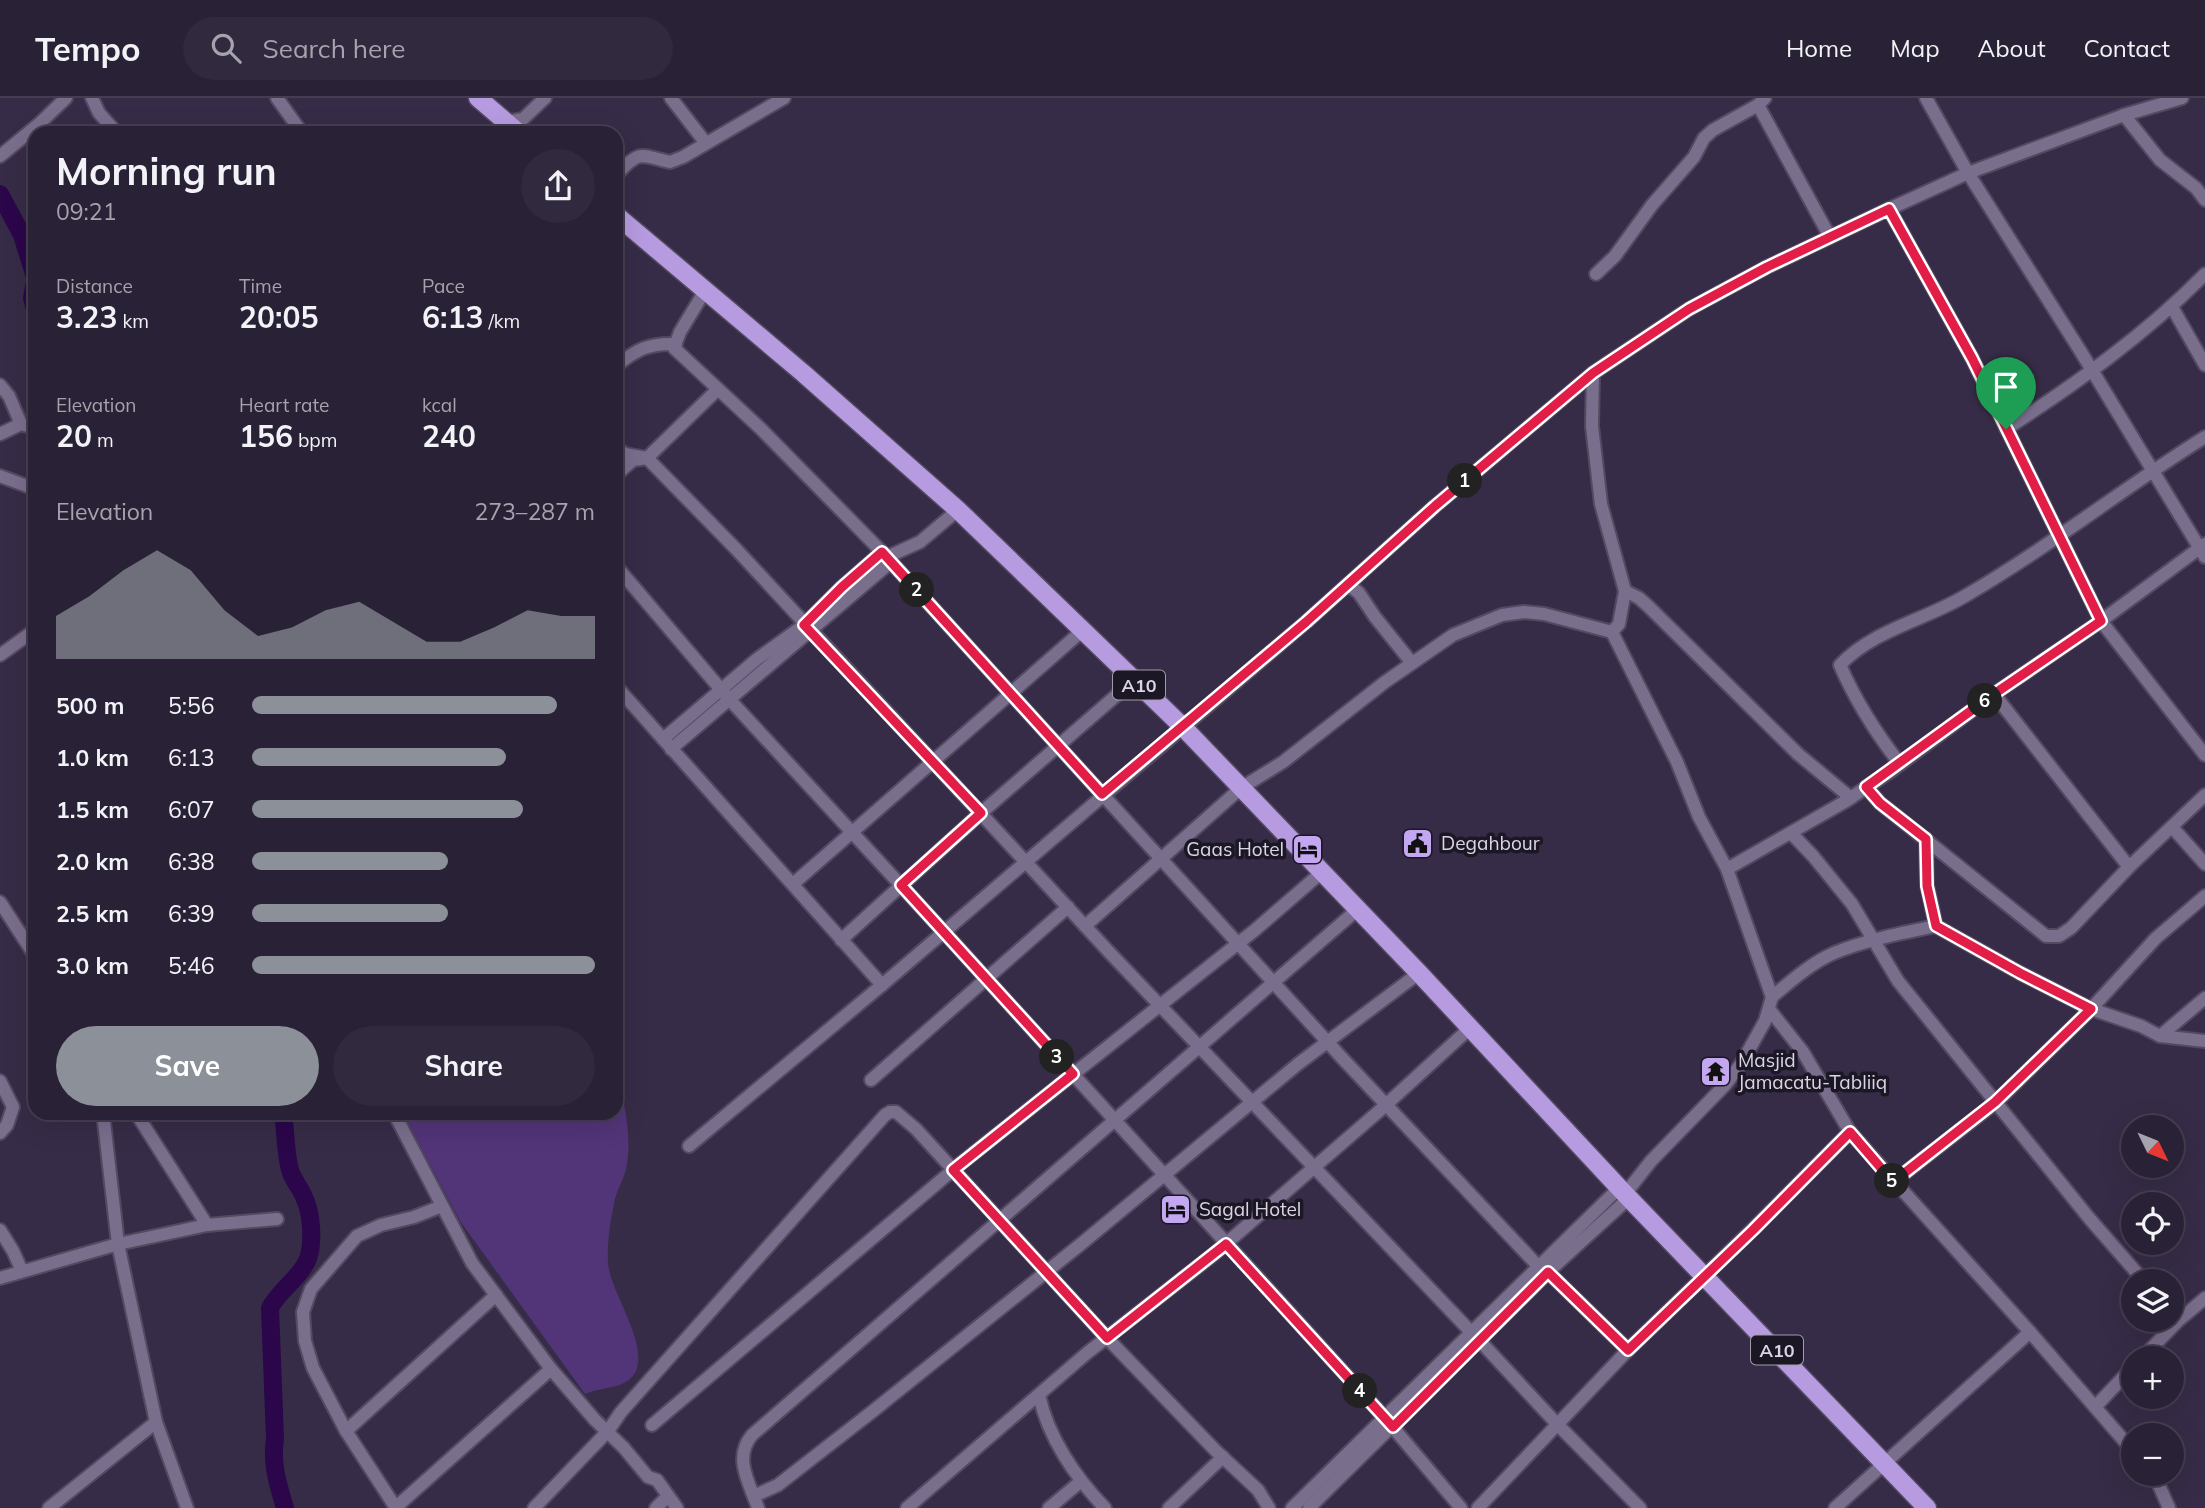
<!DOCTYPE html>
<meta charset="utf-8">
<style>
body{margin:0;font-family:Mulish,sans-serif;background:#31293d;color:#f1f3f6;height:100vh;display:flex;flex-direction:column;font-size:26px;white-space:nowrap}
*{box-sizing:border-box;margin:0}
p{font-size:23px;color:#a5a3ad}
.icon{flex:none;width:38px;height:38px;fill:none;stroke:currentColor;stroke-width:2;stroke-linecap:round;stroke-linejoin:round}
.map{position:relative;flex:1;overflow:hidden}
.drawer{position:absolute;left:28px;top:28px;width:595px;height:994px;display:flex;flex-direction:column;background:#292135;border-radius:21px;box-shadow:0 7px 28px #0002,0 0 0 2px #453e50}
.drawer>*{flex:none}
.needle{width:46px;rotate:133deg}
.buttons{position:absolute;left:2121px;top:1017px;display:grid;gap:14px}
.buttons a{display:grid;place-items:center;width:63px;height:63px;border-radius:50%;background:#292135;box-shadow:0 7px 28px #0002,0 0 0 2px #453e50;font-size:35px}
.pin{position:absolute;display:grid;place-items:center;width:60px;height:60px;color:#fff;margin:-72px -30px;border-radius:50% 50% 50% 0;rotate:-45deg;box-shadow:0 0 7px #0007}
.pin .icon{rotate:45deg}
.km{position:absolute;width:35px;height:35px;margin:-18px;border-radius:50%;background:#222;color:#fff;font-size:19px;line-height:35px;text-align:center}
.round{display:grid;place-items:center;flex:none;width:74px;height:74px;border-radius:37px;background:#31293d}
.headline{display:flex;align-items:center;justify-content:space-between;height:119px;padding:0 28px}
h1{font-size:38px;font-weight:700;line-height:52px}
.stats{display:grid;grid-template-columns:repeat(3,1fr);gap:10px;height:119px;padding:7px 28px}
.stats div{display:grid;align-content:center}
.stats b{font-size:30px;font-weight:700}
.stats small{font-size:19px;font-weight:400}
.stats p{font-size:19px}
.chart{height:196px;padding:14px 28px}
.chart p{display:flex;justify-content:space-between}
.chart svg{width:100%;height:126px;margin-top:7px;fill:#8c9099;opacity:.7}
.button{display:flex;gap:14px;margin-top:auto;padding:14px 28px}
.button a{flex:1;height:80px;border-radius:42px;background:#8c9099;color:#fff;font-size:28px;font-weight:700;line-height:80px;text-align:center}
.button a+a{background:#31293d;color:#f1f3f6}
ul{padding:0 28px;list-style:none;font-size:23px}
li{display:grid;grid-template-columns:112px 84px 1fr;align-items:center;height:52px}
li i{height:18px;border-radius:9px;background:#8c9099}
header{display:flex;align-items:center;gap:42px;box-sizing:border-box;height:98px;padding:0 35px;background:#292135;border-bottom:2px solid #453e50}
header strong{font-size:33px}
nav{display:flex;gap:38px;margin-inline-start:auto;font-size:24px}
.search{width:490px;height:63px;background:#31293d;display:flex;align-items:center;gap:18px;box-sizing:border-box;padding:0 24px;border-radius:38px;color:#a5a3ad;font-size:26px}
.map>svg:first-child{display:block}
.green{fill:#523478}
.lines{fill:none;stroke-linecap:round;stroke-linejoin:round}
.river{stroke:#2b064b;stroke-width:18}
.minor-casing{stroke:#534a61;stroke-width:16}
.highway-casing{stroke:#534a61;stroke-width:21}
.minor{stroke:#7a6e8d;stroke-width:12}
.highway{stroke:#b69be0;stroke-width:18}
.route-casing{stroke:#fff;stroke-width:14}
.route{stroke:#e11d48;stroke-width:9}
.labels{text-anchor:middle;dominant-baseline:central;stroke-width:7;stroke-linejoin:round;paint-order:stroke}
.shield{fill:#1c1724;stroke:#a19bab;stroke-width:2}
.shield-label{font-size:18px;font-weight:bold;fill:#dad4e5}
.poi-label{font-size:19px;fill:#dad4e5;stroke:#1c1724;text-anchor:start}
</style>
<header>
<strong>Tempo</strong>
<div class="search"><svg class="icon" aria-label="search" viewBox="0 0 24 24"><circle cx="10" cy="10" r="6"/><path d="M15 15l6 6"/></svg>Search here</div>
<nav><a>Home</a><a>Map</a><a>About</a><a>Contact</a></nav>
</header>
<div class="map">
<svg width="2205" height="1410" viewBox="0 0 2205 1410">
<rect width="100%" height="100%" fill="#372c47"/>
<path class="green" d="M 616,969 C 623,1001 632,1033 627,1065 C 626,1079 616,1092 614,1106 C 610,1124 607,1146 608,1165 C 610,1194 648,1243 636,1273 C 627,1292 602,1288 585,1296 L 460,1123 L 408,1025 L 395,1015 L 616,1015 Z"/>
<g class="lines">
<g class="river">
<polyline points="0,96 22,137 35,179"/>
<polyline points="35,184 32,200 35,211"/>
<path d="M 283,1015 C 286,1034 285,1057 291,1075 C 294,1083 301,1091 304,1099 C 312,1115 314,1147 307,1163 C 298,1182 279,1192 270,1210 L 275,1341 C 271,1366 278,1386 285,1410"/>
</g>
<defs>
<g id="minor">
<polyline points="92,0 99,15 117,35"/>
<polyline points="277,0 302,35"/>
<polyline points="671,0 705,44"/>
<polyline points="1926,0 1968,75 2081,254 2205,459"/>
<polyline points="1758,7 1830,139"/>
<polyline points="2124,17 2160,62 2196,90 2205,102"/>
<polyline points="506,24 523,21 545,0"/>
<polyline points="0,58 39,26 66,0"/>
<path d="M 616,77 C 641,51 639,57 670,64 L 683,59 L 784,0"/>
<polyline points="1889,111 1972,260 2101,523 2205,657"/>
<polyline points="1596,176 1615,158 1652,107 1694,59 1704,40 1713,32 1758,7 1765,0"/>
<polyline points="706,191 680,234 674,250 760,330 882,454 1343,961 1539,1169"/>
<polyline points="2172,209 2205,267"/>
<path d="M 616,268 C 637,251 649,245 676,246"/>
<polyline points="1593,275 1592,328 1601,406 1625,493 1619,526 1612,534"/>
<polyline points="0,287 9,298 21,326"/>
<path d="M 2006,331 C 2076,286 2146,236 2205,176"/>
<polyline points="0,336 21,326 35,330"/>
<polyline points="616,350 625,356 647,360 736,451 1110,855 1472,1235"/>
<polyline points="616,377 633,362 647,360 718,291"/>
<polyline points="0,378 35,391"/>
<polyline points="887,459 920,444 958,412"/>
<polyline points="616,468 729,601 944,834 1385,1320 1461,1410"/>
<polyline points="1348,486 1359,495 1375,519 1412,565"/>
<polyline points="1625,493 1639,500 1648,508 1798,656 1851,700"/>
<polyline points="1612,534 1677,664 1699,719 1727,771 1772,899 1765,923 1741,966 1725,987 1651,1063 1625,1096"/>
<polyline points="0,557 35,532"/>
<polyline points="616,588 882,887"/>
<polyline points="1994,596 2129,769"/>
<polyline points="663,641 757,561 804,527 842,489 882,454"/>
<polyline points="671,651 891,464"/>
<path d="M 1900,666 C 1876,635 1856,604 1840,567 C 1873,532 1925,522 1965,498 C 2048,450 2123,390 2205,339"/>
<polyline points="1866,689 1880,705 2046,838 2059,838 2071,830 2129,769 2205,697"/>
<polyline points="2172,729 2205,766"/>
<polyline points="1791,735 1813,758 1852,806 1898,883 2089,1120 2144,1183"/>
<polyline points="1926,741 1927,787 1936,828"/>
<polyline points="1727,771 1846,703 1892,672 1994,596 2101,523 2205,446"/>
<polyline points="793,786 1083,532"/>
<polyline points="0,804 35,858"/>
<polyline points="1085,828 1241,690 1283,664 1385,584 1453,537 1502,517 1524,514 1544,516 1612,534"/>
<polyline points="841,842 981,715 1134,582"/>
<path d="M 1772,899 C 1791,883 1811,865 1834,855 C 1866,842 1902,835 1936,828 L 2020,875 L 2091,911 L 2141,928 L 2160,938 L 2205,943"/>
<polyline points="1769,911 1803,954 1850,1034 2030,1234 2133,1353"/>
<polyline points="2160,938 2205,900"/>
<polyline points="871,982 1068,809"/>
<polyline points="0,983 13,1009 7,1027 0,1035"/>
<polyline points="103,1015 118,1146 156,1324 187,1410"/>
<polyline points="136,1015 207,1127"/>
<polyline points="394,1015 472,1165 551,1271 595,1322 624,1350 648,1379 657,1382 677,1410"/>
<polyline points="689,1048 882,887 1306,524 1435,408 1593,275 1689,211 1767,169 1889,111 1968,75 2124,17 2182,0"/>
<polyline points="1893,1084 1995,1005 2091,911 2156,840 2205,798"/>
<polyline points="0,1132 13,1153 22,1173"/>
<polyline points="1548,1174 1628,1252"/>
<polyline points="0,1180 118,1146 207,1127 277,1121"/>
<polyline points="1479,1242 1557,1326 1640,1410"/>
<polyline points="2142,1260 2178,1223 2205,1200"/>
<path d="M 1039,1297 C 1048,1339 1075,1379 1105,1410"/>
<polyline points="2095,1309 2133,1269"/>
<polyline points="652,1327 960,1066 1255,832 1322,774"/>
<polyline points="346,1333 496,1197"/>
<polyline points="2154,1376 2169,1410"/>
<polyline points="754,1398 778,1387 873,1313 1081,1146 1298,966 1419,875"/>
<polyline points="49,1410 156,1324"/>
<polyline points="395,1410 551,1271"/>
<polyline points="396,1410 346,1333 313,1270 305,1243 303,1214 311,1191 357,1138 381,1127 414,1119 442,1108"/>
<polyline points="534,1410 608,1333 621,1314 885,1017 890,1014 896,1014 916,1031 1107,1240 1216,1353 1258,1392 1269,1410"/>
<polyline points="656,1410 668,1398"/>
<path d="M 758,1410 C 749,1384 733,1360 752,1337 L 1358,811"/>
<polyline points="907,1410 1087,1255 1214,1156 1378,1014 1470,930"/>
<polyline points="1049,1410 1080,1384"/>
<polyline points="1169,1410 1223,1359"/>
<polyline points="1292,1410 1619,1090"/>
<polyline points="1309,1410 1548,1174 1629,1100"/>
<polyline points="1478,1410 1628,1252 1753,1131 1850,1034"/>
<polyline points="1835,1410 2030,1234"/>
</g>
<g id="highway">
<polyline points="478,0 519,35"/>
<polyline points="616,117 803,275 958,412 1182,628 1419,875 1625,1096 1927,1410"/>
</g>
</defs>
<use href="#minor" class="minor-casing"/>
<use href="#highway" class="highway-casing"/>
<use href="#minor" class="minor"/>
<use href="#highway" class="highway"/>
</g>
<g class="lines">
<defs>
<polygon id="route" points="1889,111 1972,260 2101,523 1994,596 1866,689 1880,705 1926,741 1927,788 1936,828 2020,875 2091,911 1995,1004 1893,1084 1850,1034 1753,1132 1628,1252 1548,1174 1393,1329 1226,1146 1107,1240 953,1072 1073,976 901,787 981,715 804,527 842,489 882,454 1102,696 1306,524 1435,408 1593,275 1689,211 1767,169"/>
</defs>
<use href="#route" class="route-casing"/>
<use href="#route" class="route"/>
</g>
<defs>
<symbol id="civic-square" viewBox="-11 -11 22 22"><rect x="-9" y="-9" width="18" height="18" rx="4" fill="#c4a7f1" stroke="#1c1724"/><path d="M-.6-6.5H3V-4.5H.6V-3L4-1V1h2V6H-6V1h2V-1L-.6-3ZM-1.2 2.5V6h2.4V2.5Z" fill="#111"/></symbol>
<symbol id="hotel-square" viewBox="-11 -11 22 22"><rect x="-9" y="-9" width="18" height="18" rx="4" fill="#c4a7f1" stroke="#1c1724"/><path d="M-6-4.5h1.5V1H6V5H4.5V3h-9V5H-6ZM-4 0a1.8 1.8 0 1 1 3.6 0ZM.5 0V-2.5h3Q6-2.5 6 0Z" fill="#111"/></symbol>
<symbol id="temple-square" viewBox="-11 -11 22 22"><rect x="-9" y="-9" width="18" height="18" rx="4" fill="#c4a7f1" stroke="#1c1724"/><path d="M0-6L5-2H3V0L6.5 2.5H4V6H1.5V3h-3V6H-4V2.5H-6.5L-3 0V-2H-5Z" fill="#111"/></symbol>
</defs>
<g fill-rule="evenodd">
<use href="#civic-square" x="1400" y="728" width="35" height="35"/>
<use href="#hotel-square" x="1290" y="734" width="35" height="35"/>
<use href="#temple-square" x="1698" y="956" width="35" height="35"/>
<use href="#hotel-square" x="1158" y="1094" width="35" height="35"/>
</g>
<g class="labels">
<g class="shield">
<rect x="1113" y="572.5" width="52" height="29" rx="5"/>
<rect x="1751" y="1237.5" width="52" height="29" rx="5"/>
</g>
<g class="shield-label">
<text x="1139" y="587">A10</text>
<text x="1777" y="1252">A10</text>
</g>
<g class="poi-label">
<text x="1441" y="745">Degahbour</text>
<text x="1284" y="751" text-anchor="end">Gaas Hotel</text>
<text x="1738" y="962">Masjid<tspan x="1738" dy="22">Jamacatu-Tabliiq</tspan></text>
<text x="1199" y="1111">Sagal Hotel</text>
</g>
</g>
</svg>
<div class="buttons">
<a><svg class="needle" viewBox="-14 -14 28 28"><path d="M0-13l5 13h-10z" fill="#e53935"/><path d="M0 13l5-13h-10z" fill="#a5a3ad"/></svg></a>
<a><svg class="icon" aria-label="locate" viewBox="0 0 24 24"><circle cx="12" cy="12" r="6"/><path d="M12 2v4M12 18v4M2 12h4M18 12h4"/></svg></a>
<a><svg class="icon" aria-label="layers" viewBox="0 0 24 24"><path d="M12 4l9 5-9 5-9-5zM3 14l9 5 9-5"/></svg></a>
<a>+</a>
<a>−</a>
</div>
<div class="pin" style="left:2006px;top:331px;background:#1e9e55"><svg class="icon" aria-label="arrive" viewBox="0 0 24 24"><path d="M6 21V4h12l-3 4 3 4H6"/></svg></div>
<b class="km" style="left:1465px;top:383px">1</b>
<b class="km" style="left:917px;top:492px">2</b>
<b class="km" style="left:1057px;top:959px">3</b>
<b class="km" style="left:1360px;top:1293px">4</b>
<b class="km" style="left:1892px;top:1083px">5</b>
<b class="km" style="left:1985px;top:603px">6</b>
<section class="drawer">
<div class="headline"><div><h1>Morning run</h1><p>09:21</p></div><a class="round"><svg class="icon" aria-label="share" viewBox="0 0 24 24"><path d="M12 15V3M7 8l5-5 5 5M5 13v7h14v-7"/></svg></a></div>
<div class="stats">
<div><p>Distance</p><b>3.23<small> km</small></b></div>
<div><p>Time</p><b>20:05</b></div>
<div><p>Pace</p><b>6:13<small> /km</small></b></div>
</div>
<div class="stats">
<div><p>Elevation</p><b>20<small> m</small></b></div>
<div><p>Heart rate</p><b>156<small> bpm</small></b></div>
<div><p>kcal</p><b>240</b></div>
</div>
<div class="chart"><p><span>Elevation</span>273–287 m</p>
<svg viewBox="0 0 160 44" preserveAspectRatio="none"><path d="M0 44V29L10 22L20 13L30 6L40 13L50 27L60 36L70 33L80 27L90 24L100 31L110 38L120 38L130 33L140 27L150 29L160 29V44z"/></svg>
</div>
<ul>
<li><b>500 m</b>5:56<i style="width:89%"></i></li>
<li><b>1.0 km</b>6:13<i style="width:74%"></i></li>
<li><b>1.5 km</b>6:07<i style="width:79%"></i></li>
<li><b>2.0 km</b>6:38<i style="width:57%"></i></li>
<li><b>2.5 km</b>6:39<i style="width:57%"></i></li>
<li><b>3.0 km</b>5:46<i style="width:100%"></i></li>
</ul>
<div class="button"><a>Save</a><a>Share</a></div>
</section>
</div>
